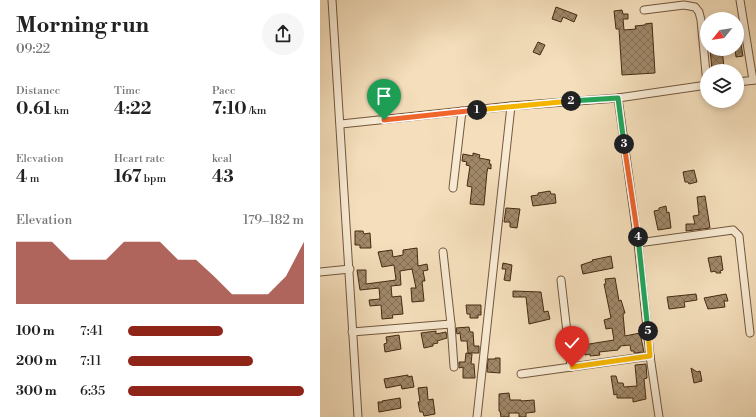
<!DOCTYPE html>
<meta charset="utf-8">
<style>
body{margin:0;font-family:"Libre Bodoni",serif;background:#f6f6f6;color:#222;height:100vh;display:flex;flex-direction:column;font-size:15px;white-space:nowrap}
*{box-sizing:border-box;margin:0}
p{font-size:13px;color:#767676}
.icon{flex:none;width:22px;height:22px;fill:none;stroke:currentColor;stroke-width:2;stroke-linecap:round;stroke-linejoin:round}
.map{position:relative;flex:1;overflow:hidden}
.drawer{display:flex;flex-direction:column;background:#fff;width:320px}
.drawer>*{flex:none}
.needle{width:26px;rotate:240deg}
.tools{position:absolute;left:380px;top:12px;display:grid;gap:8px}
.tools a{display:grid;place-items:center;width:44px;height:44px;border-radius:50%;background:#fff;box-shadow:0 2px 6px #0003;font-size:20px}
.pin{position:absolute;display:grid;place-items:center;width:34px;height:34px;color:#fff;margin:-41px -17px;border-radius:50% 50% 50% 0;rotate:-45deg;box-shadow:0 0 4px #0007}
.pin .icon{rotate:45deg}
.km{position:absolute;width:20px;height:20px;margin:-10px;border-radius:50%;background:#222;color:#fff;font-size:11px;line-height:20px;text-align:center}
.round{display:grid;place-items:center;flex:none;width:42px;height:42px;border-radius:21px;background:#f6f6f6}
.summary{display:flex;align-items:center;justify-content:space-between;height:68px;padding:0 16px}
h1{font-size:22px;font-weight:800;line-height:30px}
.stats{display:grid;grid-template-columns:repeat(3,1fr);gap:6px;height:68px;padding:4px 16px}
.stats div{display:grid;align-content:center}
.stats b{font-size:17px;font-weight:800}
.stats small{font-size:11px;font-weight:400}
.stats p{font-size:11px}
.chart{height:112px;padding:8px 16px}
.chart p{display:flex;justify-content:space-between}
.chart svg{width:100%;height:72px;margin-top:4px;fill:#8f2418;opacity:.7}
ul{padding:0 16px;list-style:none;font-size:13px}
li{display:grid;grid-template-columns:64px 48px 1fr;align-items:center;height:30px}
li i{height:10px;border-radius:5px;background:#8f2418}
main{display:flex;flex:1;min-height:0}
.map>svg:first-child{display:block}
.building{fill:url(#building-cross-hatch);stroke:#462a11}
.lines{fill:none;stroke-linecap:round;stroke-linejoin:round}
.minor-casing{stroke:#72573c;stroke-width:9}
.minor{stroke:#f8ead3;stroke-width:7}
.split-1-casing{stroke:#fff;stroke-width:8}
.split-2-casing{stroke:#fff;stroke-width:8}
.split-3-casing{stroke:#fff;stroke-width:8}
.split-4-casing{stroke:#fff;stroke-width:8}
.split-5-casing{stroke:#fff;stroke-width:8}
.split-6-casing{stroke:#fff;stroke-width:8}
.split-1{stroke:#f0652b;stroke-width:5}
.split-2{stroke:#f5b400;stroke-width:5}
.split-3{stroke:#22a559;stroke-width:5}
.split-4{stroke:#f0652b;stroke-width:5}
.split-5{stroke:#22a559;stroke-width:5}
.split-6{stroke:#f5b400;stroke-width:5}
</style>
<main>
<section class="drawer">
<div class="summary"><div><h1>Morning run</h1><p>09:22</p></div><a class="round"><svg class="icon" aria-label="share" viewBox="0 0 24 24"><path d="M12 15V3M7 8l5-5 5 5M5 13v7h14v-7"/></svg></a></div>
<div class="stats">
<div><p>Distance</p><b>0.61<small> km</small></b></div>
<div><p>Time</p><b>4:22</b></div>
<div><p>Pace</p><b>7:10<small> /km</small></b></div>
</div>
<div class="stats">
<div><p>Elevation</p><b>4<small> m</small></b></div>
<div><p>Heart rate</p><b>167<small> bpm</small></b></div>
<div><p>kcal</p><b>43</b></div>
</div>
<div class="chart"><p><span>Elevation</span>179–182 m</p>
<svg viewBox="0 0 160 44" preserveAspectRatio="none"><path d="M0 44V6L10 6L20 6L30 17L40 17L50 17L60 6L70 6L80 6L90 17L100 17L110 27L120 38L130 38L140 38L150 27L160 6V44z"/></svg>
</div>
<ul>
<li><b>100 m</b>7:41<i style="width:54%"></i></li>
<li><b>200 m</b>7:11<i style="width:71%"></i></li>
<li><b>300 m</b>6:35<i style="width:100%"></i></li>
</ul>
</section>
<div class="map">
<svg width="436" height="417" viewBox="0 0 436 417">
<defs>
<pattern id="building-cross-hatch" width="8" height="8" patternUnits="userSpaceOnUse"><rect width="8" height="8" fill="#a08869"/><path d="M0 0l8 8M0 8l8-8" fill="none" stroke="#846f55"/></pattern>
</defs>
<rect width="100%" height="100%" fill="#f4debb"/>
<filter id="stains"><feTurbulence type="fractalNoise" baseFrequency=".005" numOctaves="4"/><feColorMatrix values="0 0 0 0 .2 0 0 0 0 .09 0 0 0 0 .02 0 0 0 .5 -.17"/></filter>
<radialGradient id="worn" r=".72"><stop offset=".6" stop-color="#630" stop-opacity="0"/><stop offset="1" stop-color="#630" stop-opacity=".3"/></radialGradient>
<g class="building">
<polygon points="236,7 257,15 254,22 243,17 241,22 232,19"/>
<polygon points="302,10 303,14 308,14 308,19 303,19 304,30 316,29 315,26 325,25 325,24 332,23 335,73 302,75 299,29 296,29 294,11"/>
<polygon points="417,38 420,38 423,56 416,57 415,49 417,49"/>
<polygon points="218,42 225,45 220,55 213,52"/>
<polygon points="394,49 402,49 404,67 392,69 390,50"/>
<polygon points="153,153 160,155 159,158 170,160 169,164 171,164 171,169 168,168 167,172 164,205 150,204 152,187 147,186 150,166 146,165 147,162 142,161 143,154 153,156"/>
<polygon points="374,170 377,182 369,184 368,182 365,182 363,172"/>
<polygon points="230,191 231,194 235,194 236,203 213,206 211,196 218,195 218,193"/>
<polygon points="385,196 390,228 366,231 366,224 375,224 373,216 379,215 377,197"/>
<polygon points="346,206 347,213 349,212 351,228 338,230 334,211 339,210 339,208"/>
<polygon points="186,208 200,209 197,228 190,227 190,222 184,222"/>
<polygon points="35,231 43,231 44,234 50,233 51,248 40,248 40,245 35,245"/>
<polygon points="97,248 98,266 107,264 108,270 103,271 105,281 102,281 104,301 92,302 91,288 96,288 92,269 80,271 81,285 71,286 72,297 81,296 83,314 72,315 73,318 62,319 61,305 50,306 49,300 60,299 59,288 40,290 37,270 46,270 46,284 76,280 74,265 62,267 58,252 72,250 73,257 83,255 83,250"/>
<polygon points="291,256 293,268 263,274 261,265 273,261 272,260"/>
<polygon points="401,256 403,270 400,271 401,273 396,273 396,271 391,272 388,258"/>
<polygon points="183,263 192,265 190,281 184,280 186,269 182,269"/>
<polygon points="295,278 299,301 301,300 305,313 303,314 305,336 320,333 324,352 314,353 314,351 311,351 310,345 300,346 300,348 298,348 298,350 279,352 280,355 270,356 270,354 265,355 263,345 294,340 292,328 286,329 284,320 291,318 284,284 286,284 285,279"/>
<polygon points="193,291 221,292 224,312 228,311 230,319 209,324 206,297 193,297"/>
<polygon points="376,294 377,300 364,302 365,307 349,309 347,297"/>
<polygon points="406,294 408,301 404,301 405,307 388,309 384,298"/>
<polygon points="146,305 161,305 161,315 158,315 158,318 150,318 150,314 147,314"/>
<polygon points="149,327 150,332 153,332 154,346 159,346 159,353 148,353 147,341 141,341 140,333 137,334 136,328"/>
<polygon points="116,331 116,334 126,332 127,338 117,341 118,343 113,344 113,346 104,348 101,333"/>
<polygon points="79,335 81,349 65,352 64,344 67,343 66,337"/>
<polygon points="146,353 152,354 151,364 154,364 155,378 143,378 143,367 139,368 139,362 145,362"/>
<polygon points="175,358 180,358 180,373 167,372 168,359 175,359"/>
<polygon points="326,364 327,378 324,379 326,399 313,402 313,398 297,398 297,394 294,395 291,376 296,376 298,383 303,383 304,387 317,386 315,365"/>
<polygon points="371,368 377,372 380,371 382,381 374,383"/>
<polygon points="88,375 88,377 92,376 94,387 82,389 81,385 66,388 64,379"/>
<polygon points="107,387 108,400 113,399 115,414 104,416 103,412 100,412 98,402 100,402 98,388"/>
<polygon points="189,393 190,400 201,400 201,401 214,400 215,412 206,413 206,417 199,417 199,413 189,413 189,417 181,417 180,411 179,411 179,394"/>
<polygon points="80,398 81,408 59,412 58,402 63,402 62,401"/>
</g>
<g class="lines">
<defs>
<g id="minor">
<polyline points="12,0 38,417"/>
<polyline points="420,0 433,80"/>
<polyline points="324,10 364,5 375,7 379,12 381,20 387,84"/>
<polyline points="417,82 436,80"/>
<polyline points="298,98 318,243 330,356 339,417"/>
<polyline points="21,124 191,106 298,98 387,85"/>
<polyline points="133,188 142,111"/>
<polyline points="318,243 413,230 419,236 430,333"/>
<polyline points="123,252 131,324 134,367"/>
<polyline points="0,272 30,269"/>
<polyline points="241,280 251,367"/>
<polyline points="32,332 131,324"/>
<polyline points="201,374 330,356"/>
<polyline points="157,417 191,106"/>
</g>
</defs>
<use href="#minor" class="minor-casing"/>
<use href="#minor" class="minor"/>
</g>
<g class="lines">
<defs>
<polyline id="split-1" points="64,120 157,110"/>
<polyline id="split-2" points="157,110 251,101"/>
<polyline id="split-3" points="251,101 298,98 304,144"/>
<polyline id="split-4" points="304,144 318,237"/>
<polyline id="split-5" points="318,237 328,331"/>
<polyline id="split-6" points="252,367 330,356 328,331"/>
</defs>
<use href="#split-1" class="split-1-casing"/>
<use href="#split-2" class="split-2-casing"/>
<use href="#split-3" class="split-3-casing"/>
<use href="#split-4" class="split-4-casing"/>
<use href="#split-5" class="split-5-casing"/>
<use href="#split-6" class="split-6-casing"/>
<use href="#split-1" class="split-1"/>
<use href="#split-2" class="split-2"/>
<use href="#split-3" class="split-3"/>
<use href="#split-4" class="split-4"/>
<use href="#split-5" class="split-5"/>
<use href="#split-6" class="split-6"/>
</g>
<rect width="100%" height="100%" filter="url(#stains)"/>
<rect width="100%" height="100%" fill="url(#worn)"/>
</svg>
<div class="tools">
<a><svg class="needle" viewBox="-14 -14 28 28"><path d="M0-13l5 13h-10z" fill="#e53935"/><path d="M0 13l5-13h-10z" fill="#767676"/></svg></a>
<a><svg class="icon" aria-label="layers" viewBox="0 0 24 24"><path d="M12 4l9 5-9 5-9-5zM3 14l9 5 9-5"/></svg></a>
</div>
<div class="pin" style="left:64px;top:120px;background:#1e9e55"><svg class="icon" aria-label="arrive" viewBox="0 0 24 24"><path d="M6 21V4h12l-3 4 3 4H6"/></svg></div>
<div class="pin" style="left:252px;top:367px;background:#d93025"><svg class="icon" aria-label="check" viewBox="0 0 24 24"><path d="M5 12l5 5 9-10"/></svg></div>
<b class="km" style="left:157px;top:110px">1</b>
<b class="km" style="left:251px;top:101px">2</b>
<b class="km" style="left:304px;top:144px">3</b>
<b class="km" style="left:318px;top:237px">4</b>
<b class="km" style="left:328px;top:331px">5</b>
</div>
</main>
